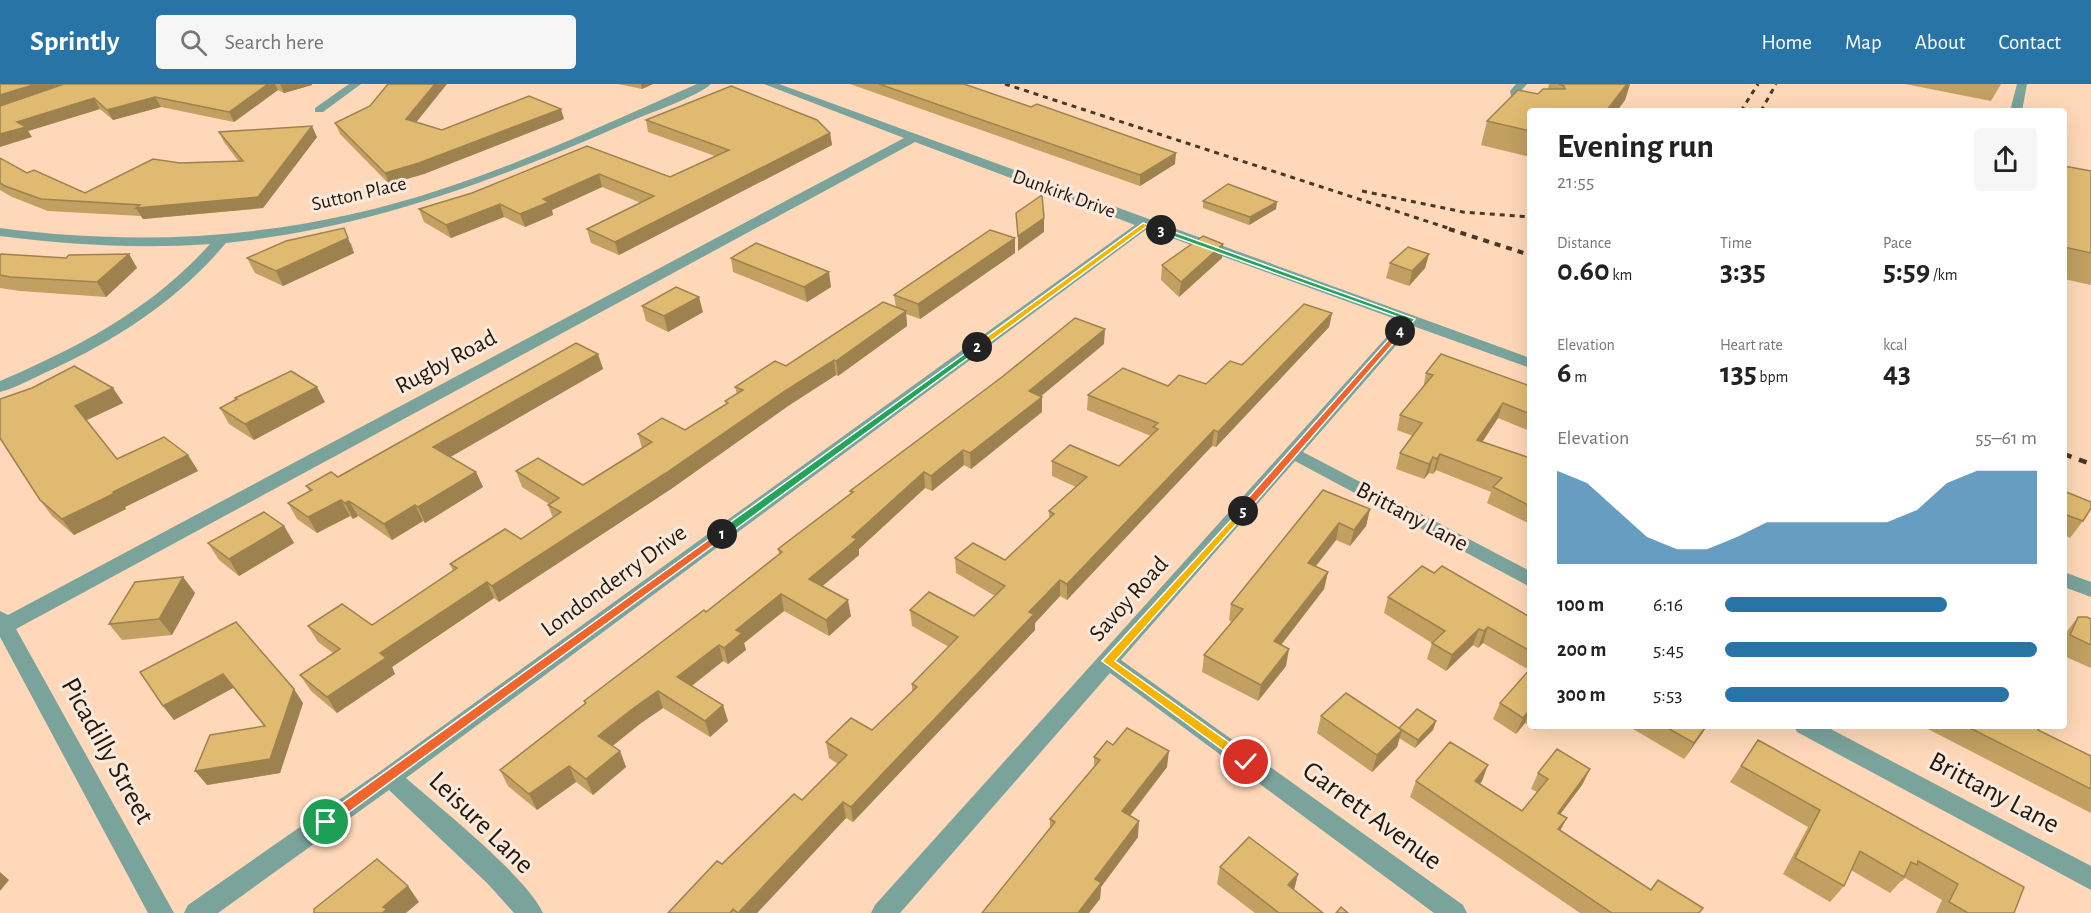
<!DOCTYPE html>
<meta charset="utf-8">
<style>
body{margin:0;font-family:"Alegreya Sans",sans-serif;background:#f6f6f6;color:#222;height:100vh;display:flex;flex-direction:column;font-size:22px;white-space:nowrap}
*{box-sizing:border-box;margin:0}
p{font-size:20px;color:#767676}
.icon{flex:none;width:33px;height:33px;fill:none;stroke:currentColor;stroke-width:2;stroke-linecap:round;stroke-linejoin:round}
.map{position:relative;flex:1;overflow:hidden}
.side{position:absolute;left:1527px;top:24px;width:540px;height:621px;display:flex;flex-direction:column;background:#fff;border-radius:6px;box-shadow:0 6px 24px #0002}
.side>*{flex:none}
.pin{position:absolute;display:grid;place-items:center;width:51px;height:51px;color:#fff;margin:-26px;border:3px solid #fff;border-radius:50%;box-shadow:0 2px 6px #0007}
.km{position:absolute;width:30px;height:30px;margin:-15px;border-radius:50%;background:#222;color:#fff;font-size:16px;line-height:30px;text-align:center}
.round{display:grid;place-items:center;flex:none;width:63px;height:63px;border-radius:6px;background:#f6f6f6}
.overview{display:flex;align-items:center;justify-content:space-between;height:102px;padding:0 30px}
h1{font-size:33px;font-weight:700;line-height:45px}
.figures{display:grid;grid-template-columns:repeat(3,1fr);gap:9px;height:102px;padding:6px 30px}
.figures div{display:grid;align-content:center}
.figures b{font-size:30px;font-weight:700}
.figures small{font-size:16px;font-weight:400}
.figures p{font-size:16px}
.chart{height:168px;padding:12px 30px}
.chart p{display:flex;justify-content:space-between}
.chart svg{width:100%;height:108px;margin-top:6px;fill:#2874a7;opacity:.7}
ul{padding:0 30px;list-style:none;font-size:20px}
li{display:grid;grid-template-columns:96px 72px 1fr;align-items:center;height:45px}
li i{height:15px;border-radius:8px;background:#2874a7}
header{display:flex;align-items:center;gap:36px;box-sizing:border-box;height:84px;padding:0 30px;background:#2874a7;color:#fff}
header strong{font-size:28px}
nav{display:flex;gap:33px;margin-inline-start:auto;font-size:21px}
.search{width:420px;height:54px;background:#f6f6f6;display:flex;align-items:center;gap:15px;box-sizing:border-box;padding:0 21px;border-radius:6px;color:#767676;font-size:22px}
.map>svg:first-child{display:block}
.lines{fill:none;stroke-linecap:round;stroke-linejoin:round}
.minor{fill:#7aa39c;fill-rule:evenodd}
.rail-far2{stroke:#483727;stroke-width:3;stroke-dasharray:5 5;stroke-linecap:butt}
.rail-far1{stroke:#483727;stroke-width:4;stroke-dasharray:6 6;stroke-linecap:butt}
.rail{stroke:#483727;stroke-width:4.5;stroke-dasharray:8 8;stroke-linecap:butt}
.wall{fill:#c1a061}
.shaded-wall{fill:#9d824f}
.building{fill:#e0ba71;stroke:#9d824f;stroke-width:1.5}
.split-1{fill:#f0652b;stroke:#fff;stroke-width:1.5}
.split-2{fill:#22a559;stroke:#fff;stroke-width:1.5}
.split-3{fill:#f5b400;stroke:#fff;stroke-width:1.5}
.split-4{fill:#22a559;stroke:#fff;stroke-width:1.5}
.split-5{fill:#f0652b;stroke:#fff;stroke-width:1.5}
.split-6{fill:#f5b400;stroke:#fff;stroke-width:1.5}
.labels{text-anchor:middle;dominant-baseline:central;stroke-width:6;stroke-linejoin:round;paint-order:stroke}
.far-street-label{font-size:20px;fill:#24170b;stroke:#f9eadd}
.street-label{font-size:24px;fill:#24170b;stroke:#f9eadd}
.near-street-label{font-size:28px;fill:#24170b;stroke:#f9eadd}
</style>
<header>
<strong>Sprintly</strong>
<div class="search"><svg class="icon" aria-label="search" viewBox="0 0 24 24"><circle cx="10" cy="10" r="6"/><path d="M15 15l6 6"/></svg>Search here</div>
<nav><a>Home</a><a>Map</a><a>About</a><a>Contact</a></nav>
</header>
<div class="map">
<svg width="2091" height="829" viewBox="0 0 2091 829">
<rect width="100%" height="100%" fill="#fed8b8"/>
<g class="lines">
<g class="minor">
<polygon points="349,0 361,0 323,28 315,28 315,24"/>
<path d="M 697,0 L 711,0 C 697,13 649,29 629,38 C 498,96 369,144 226,159 C 178,216 118,255 51,286 C 35,293 18,303 0,308 L 0,297 C 79,263 152,225 210,160 C 139,165 70,161 0,152 L 0,144 C 150,164 300,153 445,104 C 531,76 614,36 697,0 Z"/>
<path d="M 764,0 L 779,0 L 1530,274 L 1530,284 L 1413,242 L 1303,368 L 1530,487 L 1530,503 L 1295,377 L 1121,576 L 1463,821 L 1467,829 L 1434,829 L 1110,589 L 900,829 L 871,829 L 875,821 L 1401,237 L 1147,145 L 406,694 C 440,724 526,792 543,829 L 514,829 L 488,800 L 389,706 L 218,829 L 184,829 L 188,821 L 382,686 L 1135,141 L 915,58 L 16,545 L 174,829 L 148,829 L 0,553 L 0,527 L 8,531 L 904,54 Z"/>
<polygon points="1516,0 1527,0 1520,8 1521,12 1556,27 1540,27 1512,16 1510,7"/>
<polygon points="2017,0 2027,0 2022,27 2010,27"/>
<polygon points="2064,488 2091,498 2091,513 2064,503"/>
<polygon points="1794,642 1825,642 2091,782 2091,806 1797,648"/>
</g>
<g class="rail-far2">
<polyline points="1005,0 1454,146"/>
<polyline points="1741,27 1758,0"/>
<polyline points="1761,27 1776,0"/>
<polyline points="1362,107 1463,128 1530,133"/>
</g>
<polyline class="rail-far1" points="1449,145 1530,171"/>
<polyline class="rail" points="2064,370 2091,380"/>
</g>
<g class="wall">
<polygon points="0,0 312,0 312,1 284,9 278,6 234,38 161,23 113,36 100,25 28,47 32,53"/>
<polygon points="618,0 653,0 642,5"/>
<polygon points="850,0 964,0 1175,80 1140,102"/>
<polygon points="1549,0 1630,0 1625,16 1617,27 1530,27 1530,73 1481,61 1487,37 1548,5"/>
<polygon points="1905,0 2001,0 1991,17"/>
<polygon points="564,35 424,90 389,100 340,50 335,39 416,38 442,46"/>
<polygon points="646,36 830,49 832,61 619,171 591,159 587,145 641,119 602,103 552,126 553,131 525,143 504,133 451,154 424,138 419,125 472,109 587,62 670,93 715,72 648,48"/>
<polygon points="219,48 317,53 263,124 143,135 141,132 48,127 12,113 0,106 0,74 27,89 85,109 180,79 239,78 224,58"/>
<polygon points="2064,82 2091,87 2091,201 2064,195"/>
<polygon points="1203,117 1276,125 1249,141 1203,124"/>
<polygon points="1015,154 1015,169 920,235 906,230 907,242 838,292 836,291 788,322 671,405 499,518 494,514 392,583 395,590 337,629 311,607 300,591 333,569 318,558 308,542 372,541 453,487 450,480 521,455 553,434 548,421 549,420 522,403 516,387 583,401 642,364 638,350 685,346 726,320 725,317 737,310 735,303 786,282 896,223 894,211"/>
<polygon points="351,159 354,169 283,202 255,189 247,174"/>
<polygon points="129,170 137,184 106,213 20,207 0,204 0,171 66,174"/>
<polygon points="1429,170 1425,184 1409,202 1386,194 1390,179"/>
<polygon points="731,174 831,203 807,218 733,188"/>
<polygon points="1222,174 1179,213 1161,196 1162,181"/>
<polygon points="642,222 703,228 668,248 646,237"/>
<polygon points="1332,229 1329,243 1216,363 1212,362 1067,516 1060,512 1035,539 1035,546 853,738 846,734 757,829 668,829 722,780 802,716 838,680 829,674 826,658 872,646 912,607 912,600 949,563 912,542 910,526 974,532 995,512 956,489 955,474 1005,476 1049,435 1049,427 1076,403 1052,392 1052,377 1119,382 1151,352 1087,326 1088,311 1168,302 1206,300"/>
<polygon points="1530,235 1530,245 1527,244"/>
<polygon points="1104,260 1041,312 1042,328 971,385 964,381 932,407 925,404 859,465 859,471 822,502 851,532 829,552 784,527 744,559 746,566 728,580 723,577 692,602 728,637 710,653 663,624 641,639 612,662 620,667 626,683 593,711 576,698 537,726 508,702 500,686 585,619 584,617 706,528 779,470 778,465 851,410 850,407"/>
<polygon points="598,270 603,285 450,373 476,388 483,403 425,439 423,437 392,456 358,432 353,435 350,432 317,449 297,435 288,419 309,407 306,402 338,393"/>
<polygon points="1426,289 1530,302 1530,347 1498,334 1482,358 1530,374 1530,440 1487,419 1491,408 1436,386 1433,390 1429,389 1424,395 1396,385 1400,369 1413,352 1397,346 1400,331 1423,304"/>
<polygon points="113,304 123,319 86,336 117,375 188,371 198,387 125,423 126,425 74,451 52,432 40,416 0,354"/>
<polygon points="235,314 325,318 254,356 229,340 220,324 236,316"/>
<polygon points="1323,406 1370,425 1366,442 1350,462 1336,456 1315,483 1328,488 1324,505 1281,561 1286,582 1258,617 1202,588 1204,571 1232,538 1229,536 1231,520"/>
<polygon points="2064,407 2083,437 2070,454 2064,451"/>
<polygon points="284,442 294,459 239,492 219,476 208,459"/>
<polygon points="1434,489 1530,533 1530,642 1539,642 1536,646 1525,639 1516,650 1493,635 1500,619 1529,586 1483,559 1478,564 1473,561 1446,587 1427,575 1432,559 1384,529 1388,513"/>
<polygon points="183,493 195,509 172,551 122,556 109,540"/>
<polygon points="2078,533 2091,535 2091,584 2064,572 2064,551"/>
<polygon points="236,538 303,619 280,689 207,701 264,642 233,604 174,636 163,622"/>
<polygon points="1321,632 1399,644 1436,637 1433,646 1415,664 1399,654 1397,663 1372,688 1317,649"/>
<polygon points="1628,642 1707,642 1684,675"/>
<polygon points="1922,642 2040,642 2038,646 2091,672 2091,729"/>
<polygon points="1758,656 2014,829 1936,829 1942,816 1905,794 1902,797 1901,797 1890,809 1851,786 1844,802 1830,818 1783,790 1808,743 1730,698"/>
<polygon points="1113,661 1167,683 1130,732 1138,753 1101,803 1100,815 1050,744 1050,735 1094,684 1094,673"/>
<polygon points="1590,685 1582,701 1560,730 1567,734 1560,747 1651,806 1699,829 1580,829 1410,713 1416,697 1482,697 1480,700 1522,727 1537,708 1531,705 1538,689"/>
<polygon points="1220,783 1298,790 1294,806 1323,829 1255,829 1217,800"/>
</g>
<g class="shaded-wall">
<polygon points="36,0 75,0 0,23 0,11"/>
<polygon points="268,0 275,0 278,6 234,38 229,28"/>
<polygon points="280,0 312,0 312,1 284,9"/>
<polygon points="435,0 447,0 410,46 406,35"/>
<polygon points="641,0 653,0 642,5"/>
<polygon points="1627,0 1630,0 1625,16 1617,27 1607,27"/>
<polygon points="155,13 161,23 113,36 107,26"/>
<polygon points="94,14 100,25 28,47 32,53 0,63 0,50 17,38"/>
<polygon points="561,25 564,35 424,90 389,100 385,89"/>
<polygon points="312,42 317,53 263,124 143,135 136,124 258,113"/>
<polygon points="830,49 832,61 619,171 615,158"/>
<polygon points="1176,69 1175,80 1140,102 1140,91"/>
<polygon points="599,90 602,103 552,126 553,131 525,143 520,130 543,115"/>
<polygon points="1277,118 1276,125 1249,141 1250,133"/>
<polygon points="500,120 504,133 451,154 446,141"/>
<polygon points="1044,134 1044,148 1018,167 1018,152"/>
<polygon points="344,144 354,169 283,202 276,187"/>
<polygon points="1015,154 1015,169 920,235 918,220"/>
<polygon points="1223,160 1222,174 1179,213 1181,198"/>
<polygon points="129,170 137,184 106,213 97,198"/>
<polygon points="1429,170 1425,184 1409,202 1412,187"/>
<polygon points="829,188 831,203 807,218 804,203"/>
<polygon points="699,213 703,228 668,248 664,232"/>
<polygon points="906,227 907,242 838,292 836,277"/>
<polygon points="1332,229 1329,243 1216,363 1218,348"/>
<polygon points="1105,245 1104,260 1029,322 1029,307"/>
<polygon points="598,270 603,285 440,379 433,363"/>
<polygon points="834,276 836,291 788,322 671,405 499,518 492,502 785,307"/>
<polygon points="317,303 325,318 254,356 245,340"/>
<polygon points="113,304 123,319 85,337 75,322"/>
<polygon points="1042,313 1042,328 971,385 970,369"/>
<polygon points="1503,319 1498,334 1473,372 1477,356"/>
<polygon points="1214,346 1212,362 1067,516 1067,500"/>
<polygon points="963,366 964,381 932,407 931,392"/>
<polygon points="1440,370 1436,386 1433,390 1437,375"/>
<polygon points="188,371 198,387 125,423 126,425 74,451 62,435 113,408"/>
<polygon points="1433,373 1429,389 1424,395 1429,380"/>
<polygon points="476,388 483,403 425,439 418,423"/>
<polygon points="924,388 925,404 859,465 859,471 812,511 809,495 852,453"/>
<polygon points="341,416 350,432 317,449 308,433"/>
<polygon points="349,417 358,432 353,435 345,419"/>
<polygon points="415,421 423,437 392,456 384,440"/>
<polygon points="1370,425 1366,442 1350,462 1354,446"/>
<polygon points="1339,439 1336,456 1305,496 1308,479"/>
<polygon points="284,442 294,459 239,492 229,475"/>
<polygon points="1328,488 1324,505 1271,574 1274,557"/>
<polygon points="183,493 195,509 172,551 159,535"/>
<polygon points="1060,496 1060,512 1035,539 1035,546 853,738 851,723 1029,528"/>
<polygon points="487,498 494,514 392,583 395,590 337,629 327,613 380,569"/>
<polygon points="781,510 784,527 744,559 746,566 728,580 724,564 736,546"/>
<polygon points="848,516 851,532 829,552 826,536"/>
<polygon points="1488,543 1483,559 1478,564 1484,547"/>
<polygon points="1479,545 1473,561 1446,587 1452,571"/>
<polygon points="719,561 723,577 682,609 677,593"/>
<polygon points="1289,565 1286,582 1258,617 1261,601"/>
<polygon points="223,590 233,604 174,636 163,622"/>
<polygon points="294,605 303,619 280,689 207,701 195,687 270,675"/>
<polygon points="658,607 663,624 641,639 605,668 598,652 635,623"/>
<polygon points="723,621 728,637 710,653 705,637"/>
<polygon points="1530,625 1530,628 1525,639 1516,650 1523,634"/>
<polygon points="1436,637 1433,646 1415,664 1418,656"/>
<polygon points="1706,642 1707,642 1702,650 1684,675 1694,659"/>
<polygon points="1402,646 1397,663 1372,688 1377,671"/>
<polygon points="620,667 626,683 593,711 586,695"/>
<polygon points="1169,667 1167,683 1121,743 1122,727"/>
<polygon points="1488,681 1482,697 1469,713 1475,697"/>
<polygon points="569,682 576,698 537,726 529,710"/>
<polygon points="1590,685 1582,701 1550,744 1558,729"/>
<polygon points="843,718 846,734 757,829 739,829"/>
<polygon points="1567,734 1558,750 1558,745"/>
<polygon points="1139,737 1138,753 1101,803 1100,815 1089,829 1078,829 1095,795"/>
<polygon points="0,788 9,796 0,807"/>
<polygon points="1298,790 1294,806 1288,801"/>
<polygon points="408,802 419,818 406,829 382,829 383,823"/>
</g>
<g class="building">
<polygon points="0,0 36,0 0,11"/>
<polygon points="64,0 268,0 229,28 155,13 107,26 94,14 17,38 26,43 0,50 0,22"/>
<polygon points="388,0 435,0 406,35 442,46 529,12 561,25 419,79 385,89 335,39 370,22"/>
<polygon points="879,0 964,0 1031,23 1037,20 1176,69 1140,91"/>
<polygon points="1559,0 1627,0 1607,26 1613,27 1530,27 1530,47 1487,37 1518,6 1538,10 1543,5 1565,5 1564,2"/>
<polygon points="731,2 817,36 830,49 615,158 587,145 654,112 599,90 543,115 549,118 520,130 500,120 446,141 419,125 472,109 587,62 670,93 729,66 646,36"/>
<polygon points="312,42 258,113 136,124 140,121 41,115 5,102 0,99 0,74 27,89 34,86 85,109 153,75 180,79 243,77 219,48"/>
<polygon points="2064,82 2091,87 2091,169 2064,163"/>
<polygon points="1228,100 1277,118 1250,133 1203,117"/>
<polygon points="1042,111 1044,134 1018,152 1016,129"/>
<polygon points="344,144 348,154 276,187 247,174 286,157"/>
<polygon points="990,146 1015,154 918,220 894,211"/>
<polygon points="1203,152 1223,160 1181,198 1162,181"/>
<polygon points="756,159 829,188 804,203 731,174"/>
<polygon points="1408,163 1429,170 1412,187 1390,179"/>
<polygon points="1,170 66,174 69,171 129,170 97,198 10,193 0,191 0,171"/>
<polygon points="676,203 699,213 664,232 642,222"/>
<polygon points="883,218 906,227 836,277 834,276 785,307 666,389 492,502 487,498 380,569 386,574 327,613 300,591 340,565 308,542 342,520 372,541 457,484 450,480 505,445 521,455 561,428 548,421 559,414 516,387 538,374 583,401 652,358 638,350 662,334 685,346 728,319 725,317 743,306 735,303 775,277 786,282"/>
<polygon points="1304,220 1332,229 1218,348 1214,346 1067,500 1060,496 1029,528 1034,530 851,723 843,718 738,829 733,825 730,829 668,829 717,777 722,780 794,710 802,716 847,671 826,658 851,634 872,646 917,603 912,600 958,553 910,526 929,508 974,532 1005,502 955,474 973,459 1005,476 1054,430 1049,427 1087,393 1052,377 1070,361 1119,382 1158,345 1153,343 1158,339 1088,311 1123,284 1168,302 1179,291 1206,300 1230,277 1242,281"/>
<polygon points="1075,234 1105,245 1029,307 1042,313 970,369 963,366 931,392 924,388 852,453 857,455 809,495 848,516 826,536 781,510 736,546 742,549 724,564 719,561 677,593 723,621 705,637 658,607 635,623 598,652 620,667 586,695 569,682 529,710 500,686 586,619 584,617 704,526 706,528 782,468 778,465 853,408 850,407 1002,293"/>
<polygon points="576,259 598,270 433,363 476,388 418,423 415,421 384,440 349,417 345,419 341,416 308,433 288,419 312,406 306,402 331,388 338,393"/>
<polygon points="1441,270 1530,302 1530,330 1503,319 1477,356 1530,374 1530,422 1493,403 1502,394 1440,370 1437,375 1433,373 1429,380 1400,369 1422,339 1400,331 1433,291 1426,289"/>
<polygon points="74,282 113,304 75,322 117,375 164,353 188,371 113,408 115,409 62,435 40,416 0,354 0,315 32,304"/>
<polygon points="291,287 317,303 245,340 220,324 237,315 235,314"/>
<polygon points="1323,406 1370,425 1354,446 1339,439 1308,479 1328,488 1274,557 1289,565 1261,601 1204,571 1243,525 1231,520"/>
<polygon points="2064,407 2091,418 2091,424 2083,437 2064,430"/>
<polygon points="264,428 284,442 229,475 208,459"/>
<polygon points="1422,482 1434,489 1442,482 1530,533 1530,567 1488,543 1484,547 1479,545 1452,571 1432,559 1445,547 1388,513"/>
<polygon points="183,493 159,535 109,540 135,498"/>
<polygon points="2078,533 2087,533 2091,535 2091,561 2070,551"/>
<polygon points="236,538 294,605 270,675 195,687 210,651 265,642 223,590 163,622 140,588"/>
<polygon points="1530,585 1530,625 1523,634 1500,619"/>
<polygon points="1346,609 1402,646 1377,671 1321,632"/>
<polygon points="1417,625 1436,637 1418,656 1399,644"/>
<polygon points="1664,642 1706,642 1694,659"/>
<polygon points="1966,642 2040,642 2038,646 2091,672 2091,705"/>
<polygon points="1127,644 1169,667 1122,727 1139,737 1095,795 1101,799 1078,829 982,829 1055,738 1050,735 1100,676 1094,673 1107,657 1113,661"/>
<polygon points="1758,656 2024,803 2014,829 1968,829 1949,818 1958,800 1918,777 1917,781 1911,778 1904,793 1860,767 1844,802 1795,774 1820,726 1741,682"/>
<polygon points="1450,658 1488,681 1475,697 1522,727 1548,695 1538,689 1557,665 1590,685 1558,729 1567,734 1558,745 1651,806 1658,796 1703,824 1699,829 1612,829 1416,697"/>
<polygon points="1249,753 1298,790 1288,801 1323,829 1279,829 1220,783"/>
<polygon points="377,775 408,802 383,823 387,825 382,829 314,829 314,825"/>
<polygon points="1341,823 1348,829 1336,829"/>
</g>
<polygon class="split-1" points="722,446 726,447 726,452 330,742 321,742 321,734"/>
<polygon class="split-2" points="977,261 980,265 726,452 718,452 718,447"/>
<polygon class="split-3" points="1143,139 1164,146 1161,148 1146,143 980,265 974,265 974,262"/>
<polygon class="split-4" points="1158,144 1163,144 1415,235 1403,249 1398,249 1406,236 1158,147"/>
<polygon class="split-5" points="1398,245 1404,247 1246,429 1239,429 1239,424"/>
<polygon class="split-6" points="1243,423 1248,427 1246,429 1115,577 1251,674 1251,682 1246,683 1102,577"/>
<g class="labels">
<g class="far-street-label">
<text transform="translate(359 110) rotate(-13)">Sutton Place</text>
<text transform="translate(1064 110) rotate(20)">Dunkirk Drive</text>
</g>
<g class="street-label">
<text transform="translate(446 278) rotate(-28)">Rugby Road</text>
<text transform="translate(1412 433) rotate(28)">Brittany Lane</text>
<text transform="translate(614 497) rotate(-36)">Londonderry Drive</text>
<text transform="translate(1129 515) rotate(-48)">Savoy Road</text>
</g>
<g class="near-street-label">
<text transform="translate(107 667) rotate(61)">Picadilly Street</text>
<text transform="translate(1994 709) rotate(28)">Brittany Lane</text>
<text transform="translate(1372 732) rotate(36)">Garrett Avenue</text>
<text transform="translate(481 739) rotate(44)">Leisure Lane</text>
</g>
</g>
</svg>
<div class="pin" style="left:326px;top:738px;background:#1e9e55"><svg class="icon" aria-label="arrive" viewBox="0 0 24 24"><path d="M6 21V4h12l-3 4 3 4H6"/></svg></div>
<div class="pin" style="left:1246px;top:678px;background:#d93025"><svg class="icon" aria-label="check" viewBox="0 0 24 24"><path d="M5 12l5 5 9-10"/></svg></div>
<b class="km" style="left:722px;top:450px">1</b>
<b class="km" style="left:977px;top:263px">2</b>
<b class="km" style="left:1161px;top:146px">3</b>
<b class="km" style="left:1400px;top:247px">4</b>
<b class="km" style="left:1243px;top:427px">5</b>
<section class="side">
<div class="overview"><div><h1>Evening run</h1><p>21:55</p></div><a class="round"><svg class="icon" aria-label="share" viewBox="0 0 24 24"><path d="M12 15V3M7 8l5-5 5 5M5 13v7h14v-7"/></svg></a></div>
<div class="figures">
<div><p>Distance</p><b>0.60<small> km</small></b></div>
<div><p>Time</p><b>3:35</b></div>
<div><p>Pace</p><b>5:59<small> /km</small></b></div>
</div>
<div class="figures">
<div><p>Elevation</p><b>6<small> m</small></b></div>
<div><p>Heart rate</p><b>135<small> bpm</small></b></div>
<div><p>kcal</p><b>43</b></div>
</div>
<div class="chart"><p><span>Elevation</span>55–61 m</p>
<svg viewBox="0 0 160 44" preserveAspectRatio="none"><path d="M0 44V6L10 11L20 22L30 33L40 38L50 38L60 33L70 27L80 27L90 27L100 27L110 27L120 22L130 11L140 6L150 6L160 6V44z"/></svg>
</div>
<ul>
<li><b>100 m</b>6:16<i style="width:71%"></i></li>
<li><b>200 m</b>5:45<i style="width:100%"></i></li>
<li><b>300 m</b>5:53<i style="width:91%"></i></li>
</ul>
</section>
</div>
